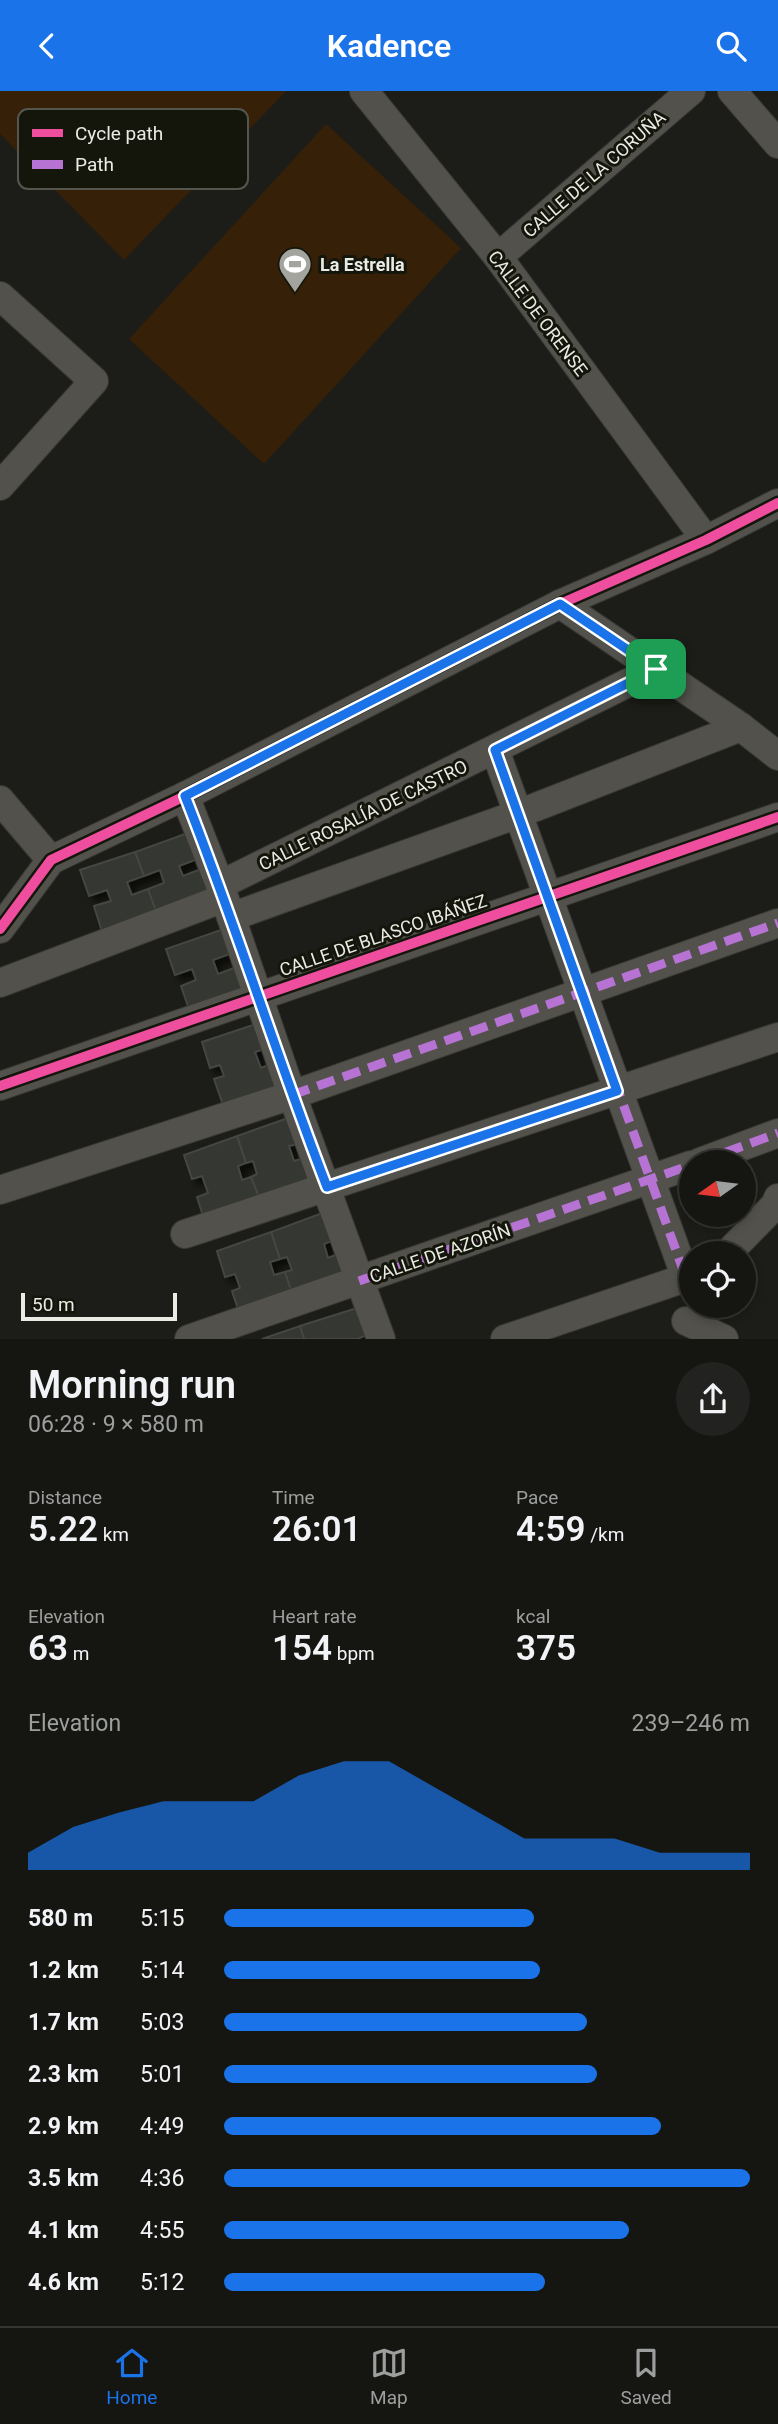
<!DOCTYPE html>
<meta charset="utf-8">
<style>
body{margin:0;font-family:Roboto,sans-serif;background:#222320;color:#f1f3f6;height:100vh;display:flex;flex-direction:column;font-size:26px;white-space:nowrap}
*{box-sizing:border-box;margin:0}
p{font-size:23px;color:#9d9f9f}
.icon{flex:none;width:38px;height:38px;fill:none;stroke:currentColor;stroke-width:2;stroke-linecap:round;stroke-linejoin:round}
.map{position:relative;height:1248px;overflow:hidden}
.side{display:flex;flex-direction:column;background:#151612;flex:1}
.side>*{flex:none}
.needle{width:46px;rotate:256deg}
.fabs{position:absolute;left:679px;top:1059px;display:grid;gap:14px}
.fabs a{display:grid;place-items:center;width:77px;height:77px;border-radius:50%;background:#151612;box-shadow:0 4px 10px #0003,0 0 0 2px #343532;font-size:35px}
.scale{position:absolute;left:21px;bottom:18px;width:156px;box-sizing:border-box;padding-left:7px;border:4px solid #eaece4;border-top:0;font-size:19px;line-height:24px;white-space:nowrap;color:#eaece4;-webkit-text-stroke:5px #14160c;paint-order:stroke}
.pin{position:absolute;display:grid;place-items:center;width:60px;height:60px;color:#fff;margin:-30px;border-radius:14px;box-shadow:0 4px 10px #0006}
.round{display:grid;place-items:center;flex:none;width:74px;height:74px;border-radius:37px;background:#222320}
.head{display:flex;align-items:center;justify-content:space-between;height:119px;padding:0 28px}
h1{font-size:38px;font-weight:600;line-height:52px}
.stats{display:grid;grid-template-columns:repeat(3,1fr);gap:10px;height:119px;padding:7px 28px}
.stats div{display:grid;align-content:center}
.stats b{font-size:35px;font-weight:600}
.stats small{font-size:19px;font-weight:400}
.stats p{font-size:19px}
.chart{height:196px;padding:14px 28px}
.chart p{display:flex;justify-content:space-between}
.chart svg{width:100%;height:126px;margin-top:7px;fill:#1a73e8;opacity:.7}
ul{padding:0 28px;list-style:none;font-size:23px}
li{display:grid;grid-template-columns:112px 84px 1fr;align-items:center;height:52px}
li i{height:18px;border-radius:9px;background:#1a73e8}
header{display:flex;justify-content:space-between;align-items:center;height:91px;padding:0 28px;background:#1a73e8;color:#fff;font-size:32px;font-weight:600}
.dock{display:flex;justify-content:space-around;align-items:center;height:98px;border-top:2px solid #343532;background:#151612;font-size:19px;color:#9d9f9f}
.dock a{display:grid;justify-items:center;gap:4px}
.dock .current{color:#1a73e8}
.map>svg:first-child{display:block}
.green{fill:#372008}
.building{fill:#353732;stroke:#444642;stroke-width:2;filter:url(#shadow)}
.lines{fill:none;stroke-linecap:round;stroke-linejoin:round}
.minor-casing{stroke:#383935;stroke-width:30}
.minor{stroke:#52514b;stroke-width:28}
.quiet{stroke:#b673d3;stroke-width:9;stroke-dasharray:18 9;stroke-linecap:butt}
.cycleway-casing{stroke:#14160c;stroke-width:15}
.cycleway{stroke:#ef4d9e;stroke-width:10}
.route-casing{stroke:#fff;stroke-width:14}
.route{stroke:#1a73e8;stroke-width:9}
.labels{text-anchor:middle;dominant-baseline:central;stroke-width:6;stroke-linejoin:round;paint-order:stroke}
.street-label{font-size:18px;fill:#eaece4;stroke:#14160c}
.poi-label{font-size:18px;font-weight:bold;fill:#eaece4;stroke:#14160c;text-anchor:start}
.key{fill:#14160c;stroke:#54564d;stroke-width:2}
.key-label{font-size:19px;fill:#eaece4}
</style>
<header><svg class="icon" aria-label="back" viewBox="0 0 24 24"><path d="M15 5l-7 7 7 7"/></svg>Kadence<svg class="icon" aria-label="search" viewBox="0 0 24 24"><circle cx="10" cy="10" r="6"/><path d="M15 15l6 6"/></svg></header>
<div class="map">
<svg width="778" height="1248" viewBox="0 0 778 1248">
<defs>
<filter id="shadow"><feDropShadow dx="6" dy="6" stdDeviation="3.5" flood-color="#0009"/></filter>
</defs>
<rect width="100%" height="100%" fill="#1c1d18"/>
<g class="green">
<polygon points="0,0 286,0 124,169 0,43"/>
<polygon points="326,33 461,157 264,373 129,248"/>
</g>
<g class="building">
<polygon points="185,743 195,769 179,775 183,785 201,778 211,807 158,826 148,798 164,792 160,779 144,785 135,761"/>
<polygon points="135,761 144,785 127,791 132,804 148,798 158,826 103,844 94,815 111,810 107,799 89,805 80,779"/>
<polygon points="221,839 230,863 213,869 218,883 234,877 243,903 190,921 181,895 196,889 192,878 175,884 166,858"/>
<polygon points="256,933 264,958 255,961 261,977 268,974 275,996 223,1014 214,988 224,985 220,974 210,977 202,951"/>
<polygon points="288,1027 298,1053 289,1055 294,1070 304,1067 313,1092 260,1109 251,1086 257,1083 253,1070 246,1072 237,1045"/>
<polygon points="237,1045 246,1072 238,1075 242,1089 251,1086 260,1109 204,1128 197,1106 208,1102 202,1085 192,1088 184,1064"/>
<polygon points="325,1121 334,1149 324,1153 328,1167 338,1163 346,1189 293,1206 285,1181 292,1179 287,1166 280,1168 271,1141"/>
<polygon points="271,1141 280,1168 270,1171 274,1184 285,1181 293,1206 240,1224 232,1200 240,1197 235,1183 225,1186 217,1160"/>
<polygon points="357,1217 367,1244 357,1248 304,1248 300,1235"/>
<polygon points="300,1235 304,1248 262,1248"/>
</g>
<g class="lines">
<defs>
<g id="minor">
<polyline points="364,0 498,166 706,449"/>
<polyline points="732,0 778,53"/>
<polyline points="498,166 691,0"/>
<polyline points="0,205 94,290 0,395"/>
<polyline points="560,513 741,636 778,665"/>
<polyline points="495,659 686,1187"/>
<polyline points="185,705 220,794 292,1004 381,1248"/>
<polyline points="0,709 51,769"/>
<polyline points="220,794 656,578"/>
<polyline points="231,826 518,723 741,636"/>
<polyline points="0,838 51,769 185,705 560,513 706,449 778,412"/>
<polyline points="0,892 224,807"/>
<polyline points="0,995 778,726"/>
<polyline points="700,1071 778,1042"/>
<polyline points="0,1099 292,1004 778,832"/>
<polyline points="185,1143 778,946"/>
<polyline points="728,1162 775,1114 778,1107"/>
<polyline points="686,1230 724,1248"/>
<polyline points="189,1248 691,1074"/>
<polyline points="505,1248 691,1185"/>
</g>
</defs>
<use href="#minor" class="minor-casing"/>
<use href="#minor" class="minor"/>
<g class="quiet">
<polyline points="495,659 686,1187"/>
<polyline points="292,1004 778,832"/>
<polyline points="700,1071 778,1042"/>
<polyline points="359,1190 691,1074"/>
</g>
<defs>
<g id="cycleway">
<polyline points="0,838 51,769 185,705 560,513 706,449 778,412"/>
<polyline points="0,995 778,726"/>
</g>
</defs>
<use href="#cycleway" class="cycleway-casing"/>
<use href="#cycleway" class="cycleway"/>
</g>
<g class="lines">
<defs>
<path id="route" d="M 560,513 L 656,578 L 495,659 L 617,1000 L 327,1096 C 277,967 236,834 185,705 Z"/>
</defs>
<use href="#route" class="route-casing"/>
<use href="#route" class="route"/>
</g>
<defs>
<symbol id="stadium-pin" viewBox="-11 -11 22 30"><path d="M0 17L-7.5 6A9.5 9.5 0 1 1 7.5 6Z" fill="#a2a49d" stroke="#14160c"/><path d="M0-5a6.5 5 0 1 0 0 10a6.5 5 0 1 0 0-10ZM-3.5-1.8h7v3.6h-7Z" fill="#fff"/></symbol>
</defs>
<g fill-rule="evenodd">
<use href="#stadium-pin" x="276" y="154" width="38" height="52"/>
</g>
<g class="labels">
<g class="street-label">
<text transform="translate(594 83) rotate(-41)">CALLE DE LA CORUÑA</text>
<text transform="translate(538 222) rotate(53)">CALLE DE ORENSE</text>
<text transform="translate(363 724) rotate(-26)">CALLE ROSALÍA DE CASTRO</text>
<text transform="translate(383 844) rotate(-19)">CALLE DE BLASCO IBÁÑEZ</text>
<text transform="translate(440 1162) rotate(-19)">CALLE DE AZORÍN</text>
</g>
<g class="poi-label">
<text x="320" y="173">La Estrella</text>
</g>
</g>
<rect x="18" y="18" width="230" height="80" rx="10" class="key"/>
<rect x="32" y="38" width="31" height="8" fill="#ef4d9e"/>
<rect x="32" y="69" width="31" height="9" fill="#b673d3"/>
<g class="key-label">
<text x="75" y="49">Cycle path</text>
<text x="75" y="80">Path</text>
</g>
</svg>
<div class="fabs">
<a><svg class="needle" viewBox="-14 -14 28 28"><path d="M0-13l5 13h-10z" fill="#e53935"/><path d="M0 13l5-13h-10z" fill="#9d9f9f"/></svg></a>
<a><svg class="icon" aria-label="locate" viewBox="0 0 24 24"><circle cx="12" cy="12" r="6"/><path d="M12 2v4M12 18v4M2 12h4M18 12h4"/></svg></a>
</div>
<div class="scale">50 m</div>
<div class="pin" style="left:656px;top:578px;background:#1e9e55"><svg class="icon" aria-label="arrive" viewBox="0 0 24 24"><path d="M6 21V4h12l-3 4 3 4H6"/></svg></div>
</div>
<section class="side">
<div class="head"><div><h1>Morning run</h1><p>06:28 · 9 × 580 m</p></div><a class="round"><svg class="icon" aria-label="share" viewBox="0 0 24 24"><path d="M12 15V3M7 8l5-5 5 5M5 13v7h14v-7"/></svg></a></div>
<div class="stats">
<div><p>Distance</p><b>5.22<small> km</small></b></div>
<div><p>Time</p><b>26:01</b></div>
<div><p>Pace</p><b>4:59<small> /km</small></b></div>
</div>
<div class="stats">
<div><p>Elevation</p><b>63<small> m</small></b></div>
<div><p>Heart rate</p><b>154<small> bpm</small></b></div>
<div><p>kcal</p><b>375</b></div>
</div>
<div class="chart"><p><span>Elevation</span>239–246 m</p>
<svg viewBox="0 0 160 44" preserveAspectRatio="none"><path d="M0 44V38L10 29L20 24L30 20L40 20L50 20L60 11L70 6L80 6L90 15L100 24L110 33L120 33L130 33L140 38L150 38L160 38V44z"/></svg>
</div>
<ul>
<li><b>580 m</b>5:15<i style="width:59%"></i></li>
<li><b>1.2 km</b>5:14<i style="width:60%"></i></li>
<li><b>1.7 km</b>5:03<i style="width:69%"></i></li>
<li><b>2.3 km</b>5:01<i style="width:71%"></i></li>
<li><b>2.9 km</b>4:49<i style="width:83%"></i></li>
<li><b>3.5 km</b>4:36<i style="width:100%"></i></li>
<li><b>4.1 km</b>4:55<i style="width:77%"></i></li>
<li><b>4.6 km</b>5:12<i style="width:61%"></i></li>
</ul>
</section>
<nav class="dock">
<a class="current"><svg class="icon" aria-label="home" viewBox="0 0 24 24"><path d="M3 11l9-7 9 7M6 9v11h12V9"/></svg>Home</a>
<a><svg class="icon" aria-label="map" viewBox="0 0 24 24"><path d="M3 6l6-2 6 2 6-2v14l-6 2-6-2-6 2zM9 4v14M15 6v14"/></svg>Map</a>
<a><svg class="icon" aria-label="saved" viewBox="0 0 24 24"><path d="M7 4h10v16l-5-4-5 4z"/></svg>Saved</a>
</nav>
